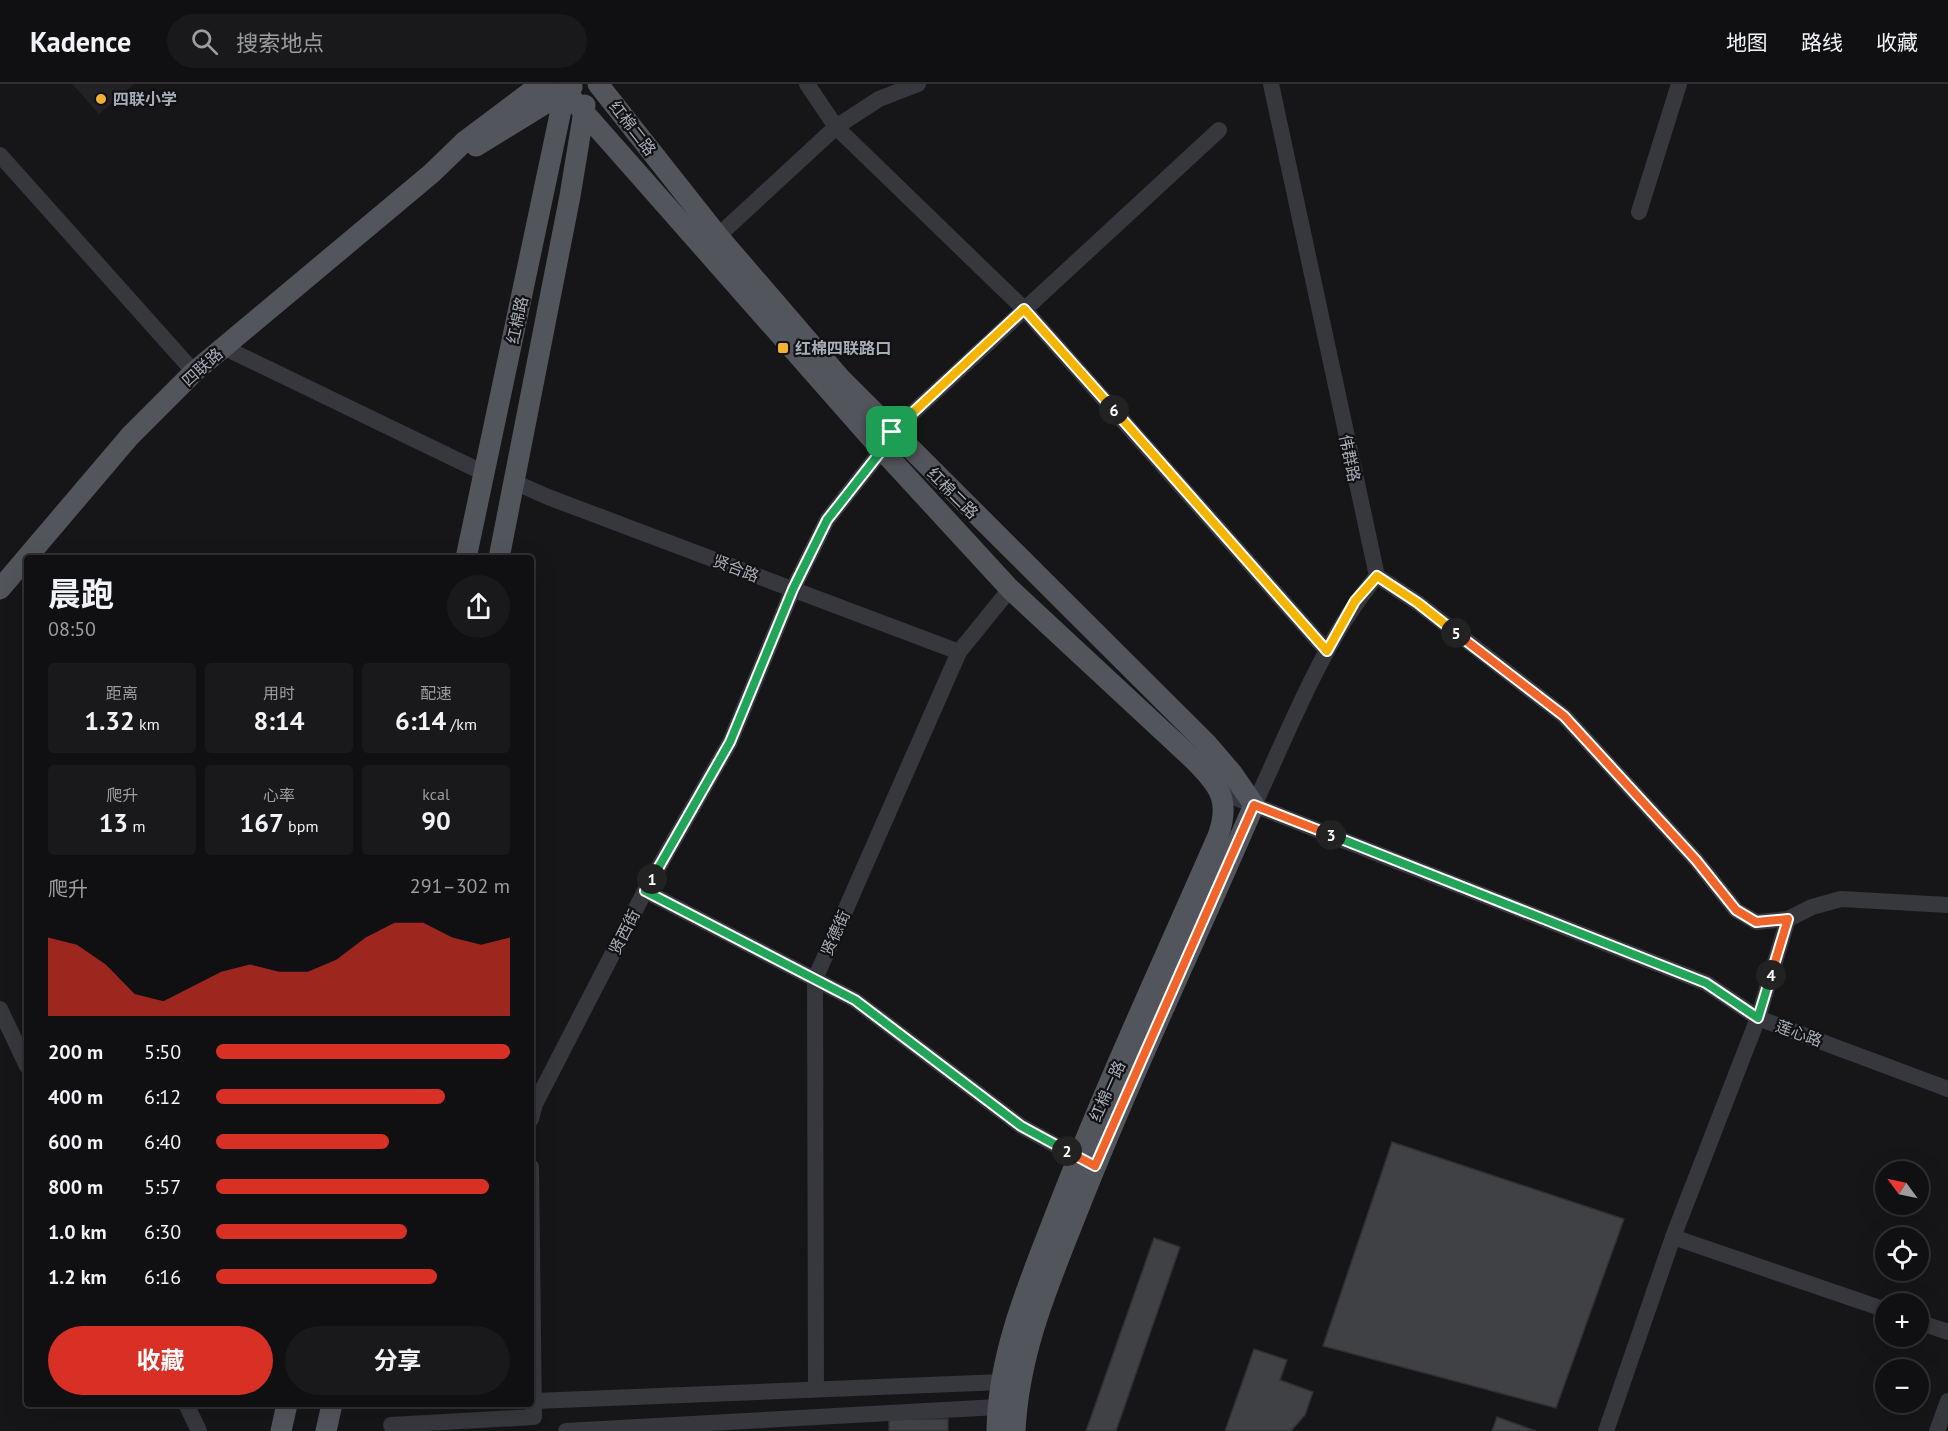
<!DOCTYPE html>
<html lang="zh">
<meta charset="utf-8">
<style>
body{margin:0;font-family:"PT Sans","Noto Sans SC",sans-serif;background:#19191b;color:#f1f3f6;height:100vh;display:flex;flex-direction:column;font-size:22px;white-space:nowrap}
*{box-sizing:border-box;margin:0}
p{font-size:20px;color:#9c9d9f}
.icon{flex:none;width:33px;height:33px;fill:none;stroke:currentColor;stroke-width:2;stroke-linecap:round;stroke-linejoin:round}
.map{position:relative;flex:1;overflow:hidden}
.sheet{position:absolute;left:24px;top:471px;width:510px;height:852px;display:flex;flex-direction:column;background:#101012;border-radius:6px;box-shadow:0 6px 24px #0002,0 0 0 2px #303032}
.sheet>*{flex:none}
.needle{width:39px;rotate:303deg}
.controls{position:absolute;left:1875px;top:1077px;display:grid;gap:12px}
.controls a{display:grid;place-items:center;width:54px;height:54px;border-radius:50%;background:#101012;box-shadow:0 6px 24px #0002,0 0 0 2px #303032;font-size:30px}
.pin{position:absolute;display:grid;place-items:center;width:51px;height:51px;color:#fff;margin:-26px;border-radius:12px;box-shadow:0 3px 9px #0006}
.km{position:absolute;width:30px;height:30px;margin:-15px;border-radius:50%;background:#222;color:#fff;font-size:16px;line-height:30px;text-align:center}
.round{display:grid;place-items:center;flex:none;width:63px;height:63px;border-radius:32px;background:#19191b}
.summary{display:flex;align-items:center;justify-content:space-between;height:102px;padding:0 24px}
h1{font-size:33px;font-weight:700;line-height:45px}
.stats{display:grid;grid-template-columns:repeat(3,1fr);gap:9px;height:102px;padding:6px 24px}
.stats div{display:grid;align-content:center;border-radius:6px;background:#19191b;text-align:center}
.stats b{font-size:26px;font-weight:700}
.stats small{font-size:16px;font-weight:400}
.stats p{font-size:16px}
.chart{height:168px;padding:12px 24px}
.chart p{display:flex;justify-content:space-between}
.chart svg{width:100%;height:108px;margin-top:6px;fill:#d93025;opacity:.7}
.cta{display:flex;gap:12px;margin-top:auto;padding:12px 24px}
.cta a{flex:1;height:69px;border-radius:36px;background:#d93025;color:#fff;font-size:24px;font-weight:700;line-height:69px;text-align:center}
.cta a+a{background:#19191b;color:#f1f3f6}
ul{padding:0 24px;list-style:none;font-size:20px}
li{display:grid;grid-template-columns:96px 72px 1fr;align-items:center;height:45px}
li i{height:15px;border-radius:8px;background:#d93025}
header{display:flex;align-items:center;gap:36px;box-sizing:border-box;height:84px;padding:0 30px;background:#101012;border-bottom:2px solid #303032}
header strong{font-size:28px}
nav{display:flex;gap:33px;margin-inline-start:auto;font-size:21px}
.search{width:420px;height:54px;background:#19191b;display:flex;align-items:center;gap:15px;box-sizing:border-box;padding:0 21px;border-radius:33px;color:#9c9d9f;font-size:22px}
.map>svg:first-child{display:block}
.built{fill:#222225}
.building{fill:#404145;stroke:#303034;stroke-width:1.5}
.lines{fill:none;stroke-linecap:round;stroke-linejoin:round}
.minor{stroke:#37383d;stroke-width:16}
.major{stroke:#53555c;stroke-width:21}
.split-1-casing{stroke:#fff;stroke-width:12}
.split-2-casing{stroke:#fff;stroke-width:12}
.split-3-casing{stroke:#fff;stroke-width:12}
.split-4-casing{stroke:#fff;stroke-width:12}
.split-5-casing{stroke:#fff;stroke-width:12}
.split-6-casing{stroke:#fff;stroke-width:12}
.split-7-casing{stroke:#fff;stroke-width:12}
.split-1{stroke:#22a559;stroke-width:8}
.split-2{stroke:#22a559;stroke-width:8}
.split-3{stroke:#f0652b;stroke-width:8}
.split-4{stroke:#22a559;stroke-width:8}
.split-5{stroke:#f0652b;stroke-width:8}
.split-6{stroke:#f5b400;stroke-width:8}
.split-7{stroke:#f5b400;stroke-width:8}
.poi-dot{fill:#f2b134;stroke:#111113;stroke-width:2}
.labels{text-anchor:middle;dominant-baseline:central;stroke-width:4.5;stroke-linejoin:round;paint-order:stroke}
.poi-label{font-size:16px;font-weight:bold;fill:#a8adb8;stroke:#111113;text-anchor:start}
.street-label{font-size:16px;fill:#a8adb8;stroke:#111113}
</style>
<header>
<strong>Kadence</strong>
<div class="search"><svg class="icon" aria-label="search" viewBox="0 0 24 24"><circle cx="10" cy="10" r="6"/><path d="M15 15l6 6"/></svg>搜索地点</div>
<nav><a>地图</a><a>路线</a><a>收藏</a></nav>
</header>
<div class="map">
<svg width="1948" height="1347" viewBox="0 0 1948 1347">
<rect width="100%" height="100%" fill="#161618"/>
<polygon class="built" points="72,0 134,0 99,30"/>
<g class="building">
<polygon points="1392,1058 1624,1135 1556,1324 1323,1262"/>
<polygon points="1154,1154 1180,1163 1116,1347 1086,1347"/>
<polygon points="1254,1265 1287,1276 1280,1296 1313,1308 1305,1331 1291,1347 1225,1347"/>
<polygon points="1497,1333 1536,1347 1492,1347"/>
<rect x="889" y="1335" width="59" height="12"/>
</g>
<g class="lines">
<g class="minor">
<polyline points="807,0 836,43 1024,225 1327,567"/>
<polyline points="0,71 194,288"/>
<polyline points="1639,128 1679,0"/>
<polyline points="718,152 836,43 879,15 918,0"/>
<polyline points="223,263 484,389"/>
<polyline points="514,398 548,413 959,568"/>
<polyline points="1377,492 1418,519 1564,632 1696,776 1736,826 1756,838 1788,835 1812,823 1841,815 1948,821"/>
<polyline points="1221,708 1706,899 1758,934 1948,1005"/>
<path d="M 1254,721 C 1290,645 1323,556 1377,492 L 1271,0"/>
<polyline points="645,807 855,916 1021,1042 1088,1079"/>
<polyline points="0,925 27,982"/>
<polyline points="531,1035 535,1020 645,807 730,658 793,505 827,436 882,366 892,348 1219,46"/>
<polyline points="1673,1153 1886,1226"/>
<polyline points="1918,1238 1948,1248"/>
<polyline points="816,1305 815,895 959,568 1010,505"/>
<polyline points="535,1317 1002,1298"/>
<polyline points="186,1320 199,1347"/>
<polyline points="391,1341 534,1333 531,1083"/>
<polyline points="566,1347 998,1323"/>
<polyline points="1606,1347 1673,1153 1758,934 1788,835"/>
<polyline points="1937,1347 1948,1317"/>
</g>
<g class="major">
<path d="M 559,0 L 872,355 L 1010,505 L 1194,676 C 1219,701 1231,716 1218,752 C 1164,876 1107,998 1058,1124 C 1030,1197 998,1268 997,1347"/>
<path d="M 598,0 L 718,152 L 841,295 L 1208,661 L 1232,689 L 1254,721 C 1196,856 1132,989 1078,1126 C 1049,1199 1019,1267 1015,1347"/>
<polyline points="476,62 572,3"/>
<polyline points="466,474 565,7"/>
<polyline points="499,474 570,112 585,21"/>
<polyline points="0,505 130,352 194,288 432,89 464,58 541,0"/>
<polyline points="281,1347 287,1320"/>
<polyline points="326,1347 332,1320"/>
</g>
</g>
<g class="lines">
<defs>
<polyline id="split-1" points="652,795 730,658 793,505 827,436 882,366 892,348"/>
<polyline id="split-2" points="652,795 645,807 855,916 1021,1042 1067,1067"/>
<polyline id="split-3" points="1067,1067 1095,1082 1254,721 1331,751"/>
<polyline id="split-4" points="1331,751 1706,899 1758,934 1771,891"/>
<polyline id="split-5" points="1456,549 1564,632 1696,776 1736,826 1756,838 1788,835 1771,891"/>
<polyline id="split-6" points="1114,326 1327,567 1355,517 1377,492 1418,519 1456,549"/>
<polyline id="split-7" points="892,348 1024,225 1114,326"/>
</defs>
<use href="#split-1" class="split-1-casing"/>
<use href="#split-2" class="split-2-casing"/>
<use href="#split-3" class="split-3-casing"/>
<use href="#split-4" class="split-4-casing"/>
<use href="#split-5" class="split-5-casing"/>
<use href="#split-6" class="split-6-casing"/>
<use href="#split-7" class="split-7-casing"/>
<use href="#split-1" class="split-1"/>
<use href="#split-2" class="split-2"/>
<use href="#split-3" class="split-3"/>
<use href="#split-4" class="split-4"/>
<use href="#split-5" class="split-5"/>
<use href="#split-6" class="split-6"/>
<use href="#split-7" class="split-7"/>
</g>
<g class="poi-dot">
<circle cx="101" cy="15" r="6"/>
<rect x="777" y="258" width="12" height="12" rx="3"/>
</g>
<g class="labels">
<g class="poi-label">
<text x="113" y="15">四联小学</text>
<text x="795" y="264">红棉四联路口</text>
</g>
<g class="street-label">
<text transform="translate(633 44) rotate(52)">红棉二路</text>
<text transform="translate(517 236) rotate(-78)">红棉路</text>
<text transform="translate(202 283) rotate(-42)">四联路</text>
<text transform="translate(1350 374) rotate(78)">伟群路</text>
<text transform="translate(953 409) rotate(45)">红棉二路</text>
<text transform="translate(736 484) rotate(21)">贤合路</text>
<text transform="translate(624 848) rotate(-63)">贤西街</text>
<text transform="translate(835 849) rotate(-66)">贤德街</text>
<text transform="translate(1799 949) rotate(20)">莲心路</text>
<text transform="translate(1107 1007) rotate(-66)">红棉一路</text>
</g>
</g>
</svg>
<div class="controls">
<a><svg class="needle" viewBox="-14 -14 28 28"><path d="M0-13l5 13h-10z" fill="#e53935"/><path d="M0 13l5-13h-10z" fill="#9c9d9f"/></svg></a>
<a><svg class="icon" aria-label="locate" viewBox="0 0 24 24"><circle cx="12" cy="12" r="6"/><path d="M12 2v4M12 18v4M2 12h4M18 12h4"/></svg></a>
<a>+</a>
<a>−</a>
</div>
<div class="pin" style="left:892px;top:348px;background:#1e9e55"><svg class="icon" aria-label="arrive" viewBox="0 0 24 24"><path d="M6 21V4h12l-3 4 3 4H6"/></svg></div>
<b class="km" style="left:652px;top:795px">1</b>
<b class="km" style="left:1067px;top:1067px">2</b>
<b class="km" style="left:1331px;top:751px">3</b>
<b class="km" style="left:1771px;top:891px">4</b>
<b class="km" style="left:1456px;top:549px">5</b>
<b class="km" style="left:1114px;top:326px">6</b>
<section class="sheet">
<div class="summary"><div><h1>晨跑</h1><p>08:50</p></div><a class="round"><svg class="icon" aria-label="share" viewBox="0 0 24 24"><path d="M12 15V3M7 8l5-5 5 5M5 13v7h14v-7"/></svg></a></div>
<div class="stats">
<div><p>距离</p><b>1.32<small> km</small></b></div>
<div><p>用时</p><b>8:14</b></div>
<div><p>配速</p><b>6:14<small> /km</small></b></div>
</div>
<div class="stats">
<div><p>爬升</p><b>13<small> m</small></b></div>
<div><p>心率</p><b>167<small> bpm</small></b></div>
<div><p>kcal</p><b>90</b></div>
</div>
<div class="chart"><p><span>爬升</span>291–302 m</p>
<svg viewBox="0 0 160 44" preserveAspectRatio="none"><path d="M0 44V12L10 15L20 23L30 35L40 38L50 32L60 26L70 23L80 26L90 26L100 21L110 12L120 6L130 6L140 12L150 15L160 12V44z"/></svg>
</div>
<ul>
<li><b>200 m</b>5:50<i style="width:100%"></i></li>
<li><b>400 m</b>6:12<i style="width:78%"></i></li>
<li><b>600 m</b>6:40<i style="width:59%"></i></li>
<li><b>800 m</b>5:57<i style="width:93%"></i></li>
<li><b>1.0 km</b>6:30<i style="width:65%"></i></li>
<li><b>1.2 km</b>6:16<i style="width:75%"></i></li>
</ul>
<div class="cta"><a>收藏</a><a>分享</a></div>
</section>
</div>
